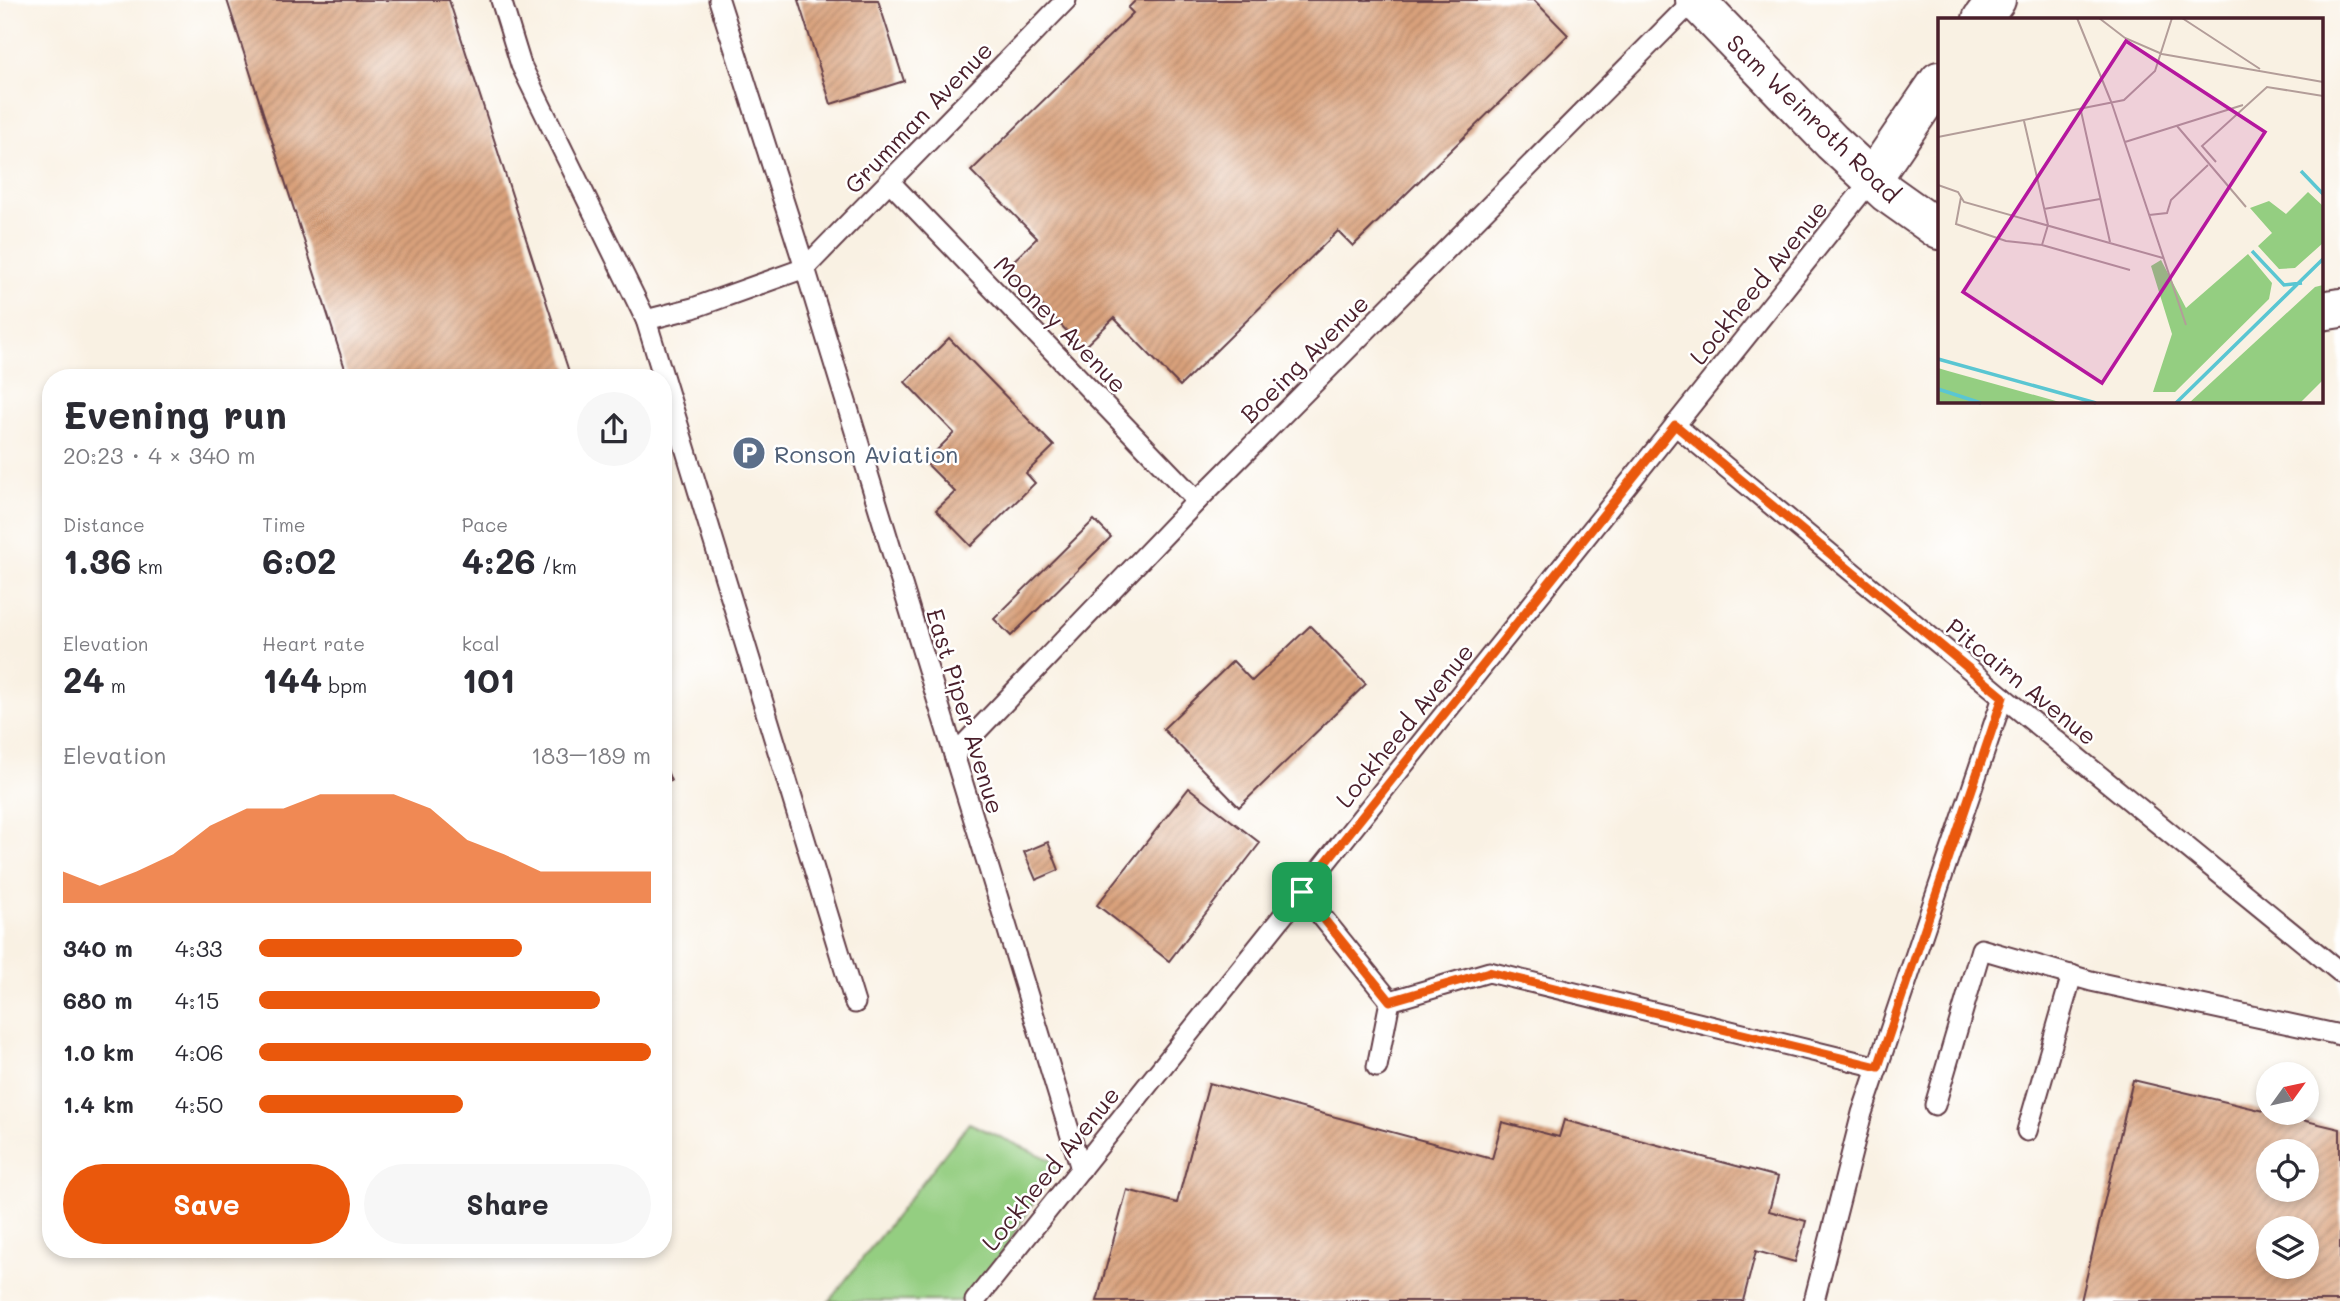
<!DOCTYPE html>
<meta charset="utf-8">
<style>
body{margin:0;font-family:Mali,sans-serif;background:#f7f7f7;color:#2b2b33;height:100vh;display:flex;flex-direction:column;font-size:26px;white-space:nowrap}
*{box-sizing:border-box;margin:0}
p{font-size:23px;color:#7c7c81}
.icon{flex:none;width:38px;height:38px;fill:none;stroke:currentColor;stroke-width:2;stroke-linecap:round;stroke-linejoin:round}
.map{position:relative;flex:1;overflow:hidden}
.sheet{position:absolute;left:42px;top:369px;width:630px;height:889px;display:flex;flex-direction:column;background:#fff;border-radius:28px;box-shadow:0 4px 10px #0003}
.sheet>*{flex:none}
.needle{width:46px;rotate:57deg}
.buttons{position:absolute;left:2256px;top:1062px;display:grid;gap:14px}
.buttons a{display:grid;place-items:center;width:63px;height:63px;border-radius:50%;background:#fff;box-shadow:0 4px 10px #0003;font-size:35px}
.pin{position:absolute;display:grid;place-items:center;width:60px;height:60px;color:#fff;margin:-30px;border-radius:14px;box-shadow:0 4px 10px #0006}
.round{display:grid;place-items:center;flex:none;width:74px;height:74px;border-radius:37px;background:#f7f7f7}
.summary{display:flex;align-items:center;justify-content:space-between;height:119px;padding:0 21px}
h1{font-size:38px;font-weight:700;line-height:52px}
.metrics{display:grid;grid-template-columns:repeat(3,1fr);gap:10px;height:119px;padding:7px 21px}
.metrics div{display:grid;align-content:center}
.metrics b{font-size:35px;font-weight:700}
.metrics small{font-size:19px;font-weight:400}
.metrics p{font-size:19px}
.chart{height:196px;padding:14px 21px}
.chart p{display:flex;justify-content:space-between}
.chart svg{width:100%;height:126px;margin-top:7px;fill:#ea580c;opacity:.7}
.cta{display:flex;gap:14px;margin-top:auto;padding:14px 21px}
.cta a{flex:1;height:80px;border-radius:42px;background:#ea580c;color:#fff;font-size:28px;font-weight:700;line-height:80px;text-align:center}
.cta a+a{background:#f7f7f7;color:#2b2b33}
ul{padding:0 21px;list-style:none;font-size:23px}
li{display:grid;grid-template-columns:112px 84px 1fr;align-items:center;height:52px}
li i{height:18px;border-radius:9px;background:#ea580c}
.map>svg:first-child{display:block}
.green{fill:#94ce81;stroke:#6f7656;stroke-width:2}
.building{fill:url(#building-hatch);fill-rule:evenodd}
.lines{fill:none;stroke-linecap:round;stroke-linejoin:round}
.lane-casing{stroke:#643e47;stroke-width:23}
.secondary-casing{stroke:#643e47;stroke-width:42}
.lane{stroke:#fff;stroke-width:19}
.secondary{stroke:#fff;stroke-width:38}
.route-casing{stroke:#fff;stroke-width:14}
.route{stroke:#ea580c;stroke-width:9}
.labels{text-anchor:middle;dominant-baseline:central;stroke-width:5;stroke-linejoin:round;paint-order:stroke}
.street-label{font-size:24px;fill:#4a1f2b;stroke:#fff}
.service-label{font-size:24px;fill:#4e5e75;stroke:#fff;text-anchor:start}
.inset-river{fill:none;stroke:#5ac6d2;stroke-width:3.5}
.inset-road{fill:none;stroke:#b39d99;stroke-width:2}
.view{fill:#b5179e;fill-opacity:0.15;stroke:#b5179e;stroke-width:3.5}
.inset-edge{fill:none;stroke:#4a1f2b;stroke-width:3.5}
</style>
<div class="map">
<svg width="2340" height="1301" viewBox="0 0 2340 1301">
<defs>
<pattern id="building-hatch" width="6" height="6" patternUnits="userSpaceOnUse" patternTransform="scale(1.75)"><rect width="6" height="6" fill="#d9a17b"/><path d="M-1 1l2-2M0 6l6-6M5 7l2-2" fill="none" stroke="#b28365"/></pattern>
</defs>
<rect width="100%" height="100%" fill="#fff"/>
<filter id="ink" filterUnits="userSpaceOnUse"><feTurbulence type="fractalNoise" baseFrequency=".0143" numOctaves="2"/><feDisplacementMap in="SourceGraphic" scale="14" xChannelSelector="R" yChannelSelector="G"/><feConvolveMatrix kernelMatrix="1 2 1 2 8 2 1 2 1" color-interpolation-filters="sRGB"/></filter>
<filter id="wash" filterUnits="userSpaceOnUse"><feTurbulence type="fractalNoise" baseFrequency=".00686" numOctaves="4" result="noise"/><feDisplacementMap in="SourceGraphic" scale="28" xChannelSelector="R" yChannelSelector="G"/><feGaussianBlur stdDeviation="1.57" result="paint"/><feColorMatrix in="noise" values="0 0 0 0 0 0 0 0 0 0 0 0 0 0 0 0 0 1.4 0 .05"/><feComposite in="paint" operator="in"/></filter>
<g filter="url(#wash)">
<rect width="100%" height="100%" fill="#f9f1e3"/>
<polygon class="green" points="969,1123 1058,1163 972,1301 829,1301"/>
<g id="blocks">
<g class="building">
<polygon points="227,0 449,0 571,378 348,378"/>
<polygon points="798,0 878,0 904,81 831,104"/>
<polygon points="1136,0 1534,0 1568,35 1353,246 1338,231 1180,386 1114,318 1083,348 1006,268 1037,238 971,171 1133,13 1128,8"/>
<polygon points="949,338 1054,446 1026,473 1035,483 971,546 936,510 955,492 925,462 954,433 905,382"/>
<polygon points="1094,520 1111,537 1011,636 994,619"/>
<polygon points="1310,626 1366,684 1239,807 1163,729 1233,661 1252,681"/>
<polygon points="663,760 671,781 663,783"/>
<polygon points="1189,788 1260,843 1169,961 1097,905"/>
<polygon points="1048,842 1059,870 1036,880 1024,852"/>
<path d="M 2133,1080 L 2340,1129 L 2340,1301 L 2081,1301 ZM 2268,1152 L 2306,1152 L 2306,1190 L 2268,1190 ZM 2268,1228 L 2306,1228 L 2306,1267 L 2268,1267 Z"/>
<polygon points="1209,1083 1492,1159 1502,1122 1559,1137 1564,1120 1778,1177 1769,1211 1806,1221 1795,1262 1756,1251 1743,1301 1097,1301 1127,1190 1177,1203"/>
</g>
</g>
</g>
<g filter="url(#ink)">
<use href="#blocks" fill-opacity="0" stroke="#643e47" stroke-width="2"/>
<g class="lines">
<defs>
<g id="lane">
<polyline points="501,0 521,65 646,320 693,308 805,268 1066,0"/>
<polyline points="719,0 805,268 1081,1169"/>
<polyline points="889,181 1197,501"/>
<polyline points="646,320 855,1003"/>
<polyline points="1675,425 2003,697 2340,972"/>
<polyline points="954,755 1197,501 1694,0"/>
<polyline points="1302,892 1390,1001 1489,972 1878,1067"/>
<polyline points="1377,1067 1390,1001"/>
<polyline points="1935,1105 1981,949 2091,981 2340,1035"/>
<polyline points="2027,1131 2072,975"/>
<polyline points="975,1301 1872,179"/>
<polyline points="1814,1301 1862,1113 2003,697"/>
</g>
<g id="secondary">
<polyline points="1695,0 1832,142 1872,179 1887,193 1939,230"/>
<polyline points="1982,19 1996,0"/>
<polyline points="1872,179 1939,81"/>
<polyline points="2321,311 2340,308"/>
</g>
</defs>
<use href="#lane" class="lane-casing"/>
<use href="#secondary" class="secondary-casing"/>
<use href="#lane" class="lane"/>
<use href="#secondary" class="secondary"/>
</g>
</g>
<g class="lines" filter="url(#ink)">
<defs>
<polygon id="route" points="1675,425 2003,697 1878,1067 1489,972 1390,1001 1302,892"/>
</defs>
<use href="#route" class="route-casing"/>
<use href="#route" class="route"/>
</g>
<defs>
<symbol id="parking-disc" viewBox="-11 -11 22 22"><circle r="9.5" fill="#5c6f8a" stroke="#fff"/><path d="M-3.5-5.5H1a3.5 3.5 0 0 1 0 7H-1V5.5H-3.5ZM-1-3.4V-.6H.8a1.4 1.4 0 0 0 0-2.8Z" fill="#fff"/></symbol>
</defs>
<g fill-rule="evenodd">
<use href="#parking-disc" x="730" y="434" width="38" height="38"/>
</g>
<g class="labels">
<g class="street-label">
<text transform="translate(918 117) rotate(-46)">Grumman Avenue</text>
<text transform="translate(1814 118) rotate(44)">Sam Weinroth Road</text>
<text transform="translate(1758 282) rotate(-51)">Lockheed Avenue</text>
<text transform="translate(1061 324) rotate(46)">Mooney Avenue</text>
<text transform="translate(1304 358) rotate(-45)">Boeing Avenue</text>
<text transform="translate(2022 681) rotate(39)">Pitcairn Avenue</text>
<text transform="translate(966 711) rotate(73)">East Piper Avenue</text>
<text transform="translate(1404 725) rotate(-51)">Lockheed Avenue</text>
<text transform="translate(1050 1168) rotate(-51)">Lockheed Avenue</text>
</g>
<g class="service-label">
<text x="774" y="453">Ronson Aviation</text>
</g>
</g>
<g transform="translate(1938 18)">
<rect width="385" height="385" fill="#f9f1e3"/>
<path d="M 370,174 L 385,188 L 385,225 L 357,250 L 341,251 L 320,228 L 334,215 L 312,190 L 331,183 L 348,196 ZM 310,236 L 334,265 L 331,281 L 237,374 L 215,374 L 234,316 L 213,248 L 223,242 L 248,290 ZM 385,267 L 385,362 L 362,385 L 251,385 L 377,269 ZM 0,350 L 10,353 L 125,385 L 0,385 Z" fill="#94ce81"/>
<path class="inset-river" d="M 363,153 L 385,176M 314,233 L 346,267 L 364,265M 0,341 L 158,385M 0,371 L 43,385M 238,385 L 385,241"/>
<path class="inset-road" d="M 139,0 L 174,86M 161,0 L 187,20 L 224,36 L 385,64M 244,0 L 322,51M 174,86 L 248,307M 143,93 L 172,224M 239,108 L 308,189M 0,119 L 186,82 L 217,53 L 234,0M 187,124 L 305,87M 278,144 L 264,128 L 329,69 L 385,78M 0,167 L 20,174 L 26,184 L 225,240M 23,179 L 18,206 L 68,223 L 104,227 L 110,207 L 86,103M 106,191 L 162,181M 211,197 L 229,195 L 233,182 L 270,147M 104,227 L 192,252"/>
<path class="view" d="M 188,23 L 327,114 L 164,365 L 25,274 Z"/>
<rect width="385" height="385" class="inset-edge"/>
</g>
</svg>
<div class="buttons">
<a><svg class="needle" viewBox="-14 -14 28 28"><path d="M0-13l5 13h-10z" fill="#e53935"/><path d="M0 13l5-13h-10z" fill="#7c7c81"/></svg></a>
<a><svg class="icon" aria-label="locate" viewBox="0 0 24 24"><circle cx="12" cy="12" r="6"/><path d="M12 2v4M12 18v4M2 12h4M18 12h4"/></svg></a>
<a><svg class="icon" aria-label="layers" viewBox="0 0 24 24"><path d="M12 4l9 5-9 5-9-5zM3 14l9 5 9-5"/></svg></a>
</div>
<div class="pin" style="left:1302px;top:892px;background:#1e9e55"><svg class="icon" aria-label="arrive" viewBox="0 0 24 24"><path d="M6 21V4h12l-3 4 3 4H6"/></svg></div>
<section class="sheet">
<div class="summary"><div><h1>Evening run</h1><p>20:23 · 4 × 340 m</p></div><a class="round"><svg class="icon" aria-label="share" viewBox="0 0 24 24"><path d="M12 15V3M7 8l5-5 5 5M5 13v7h14v-7"/></svg></a></div>
<div class="metrics">
<div><p>Distance</p><b>1.36<small> km</small></b></div>
<div><p>Time</p><b>6:02</b></div>
<div><p>Pace</p><b>4:26<small> /km</small></b></div>
</div>
<div class="metrics">
<div><p>Elevation</p><b>24<small> m</small></b></div>
<div><p>Heart rate</p><b>144<small> bpm</small></b></div>
<div><p>kcal</p><b>101</b></div>
</div>
<div class="chart"><p><span>Elevation</span>183–189 m</p>
<svg viewBox="0 0 160 44" preserveAspectRatio="none"><path d="M0 44V33L10 38L20 33L30 27L40 17L50 11L60 11L70 6L80 6L90 6L100 11L110 22L120 27L130 33L140 33L150 33L160 33V44z"/></svg>
</div>
<ul>
<li><b>340 m</b>4:33<i style="width:67%"></i></li>
<li><b>680 m</b>4:15<i style="width:87%"></i></li>
<li><b>1.0 km</b>4:06<i style="width:100%"></i></li>
<li><b>1.4 km</b>4:50<i style="width:52%"></i></li>
</ul>
<div class="cta"><a>Save</a><a>Share</a></div>
</section>
</div>
